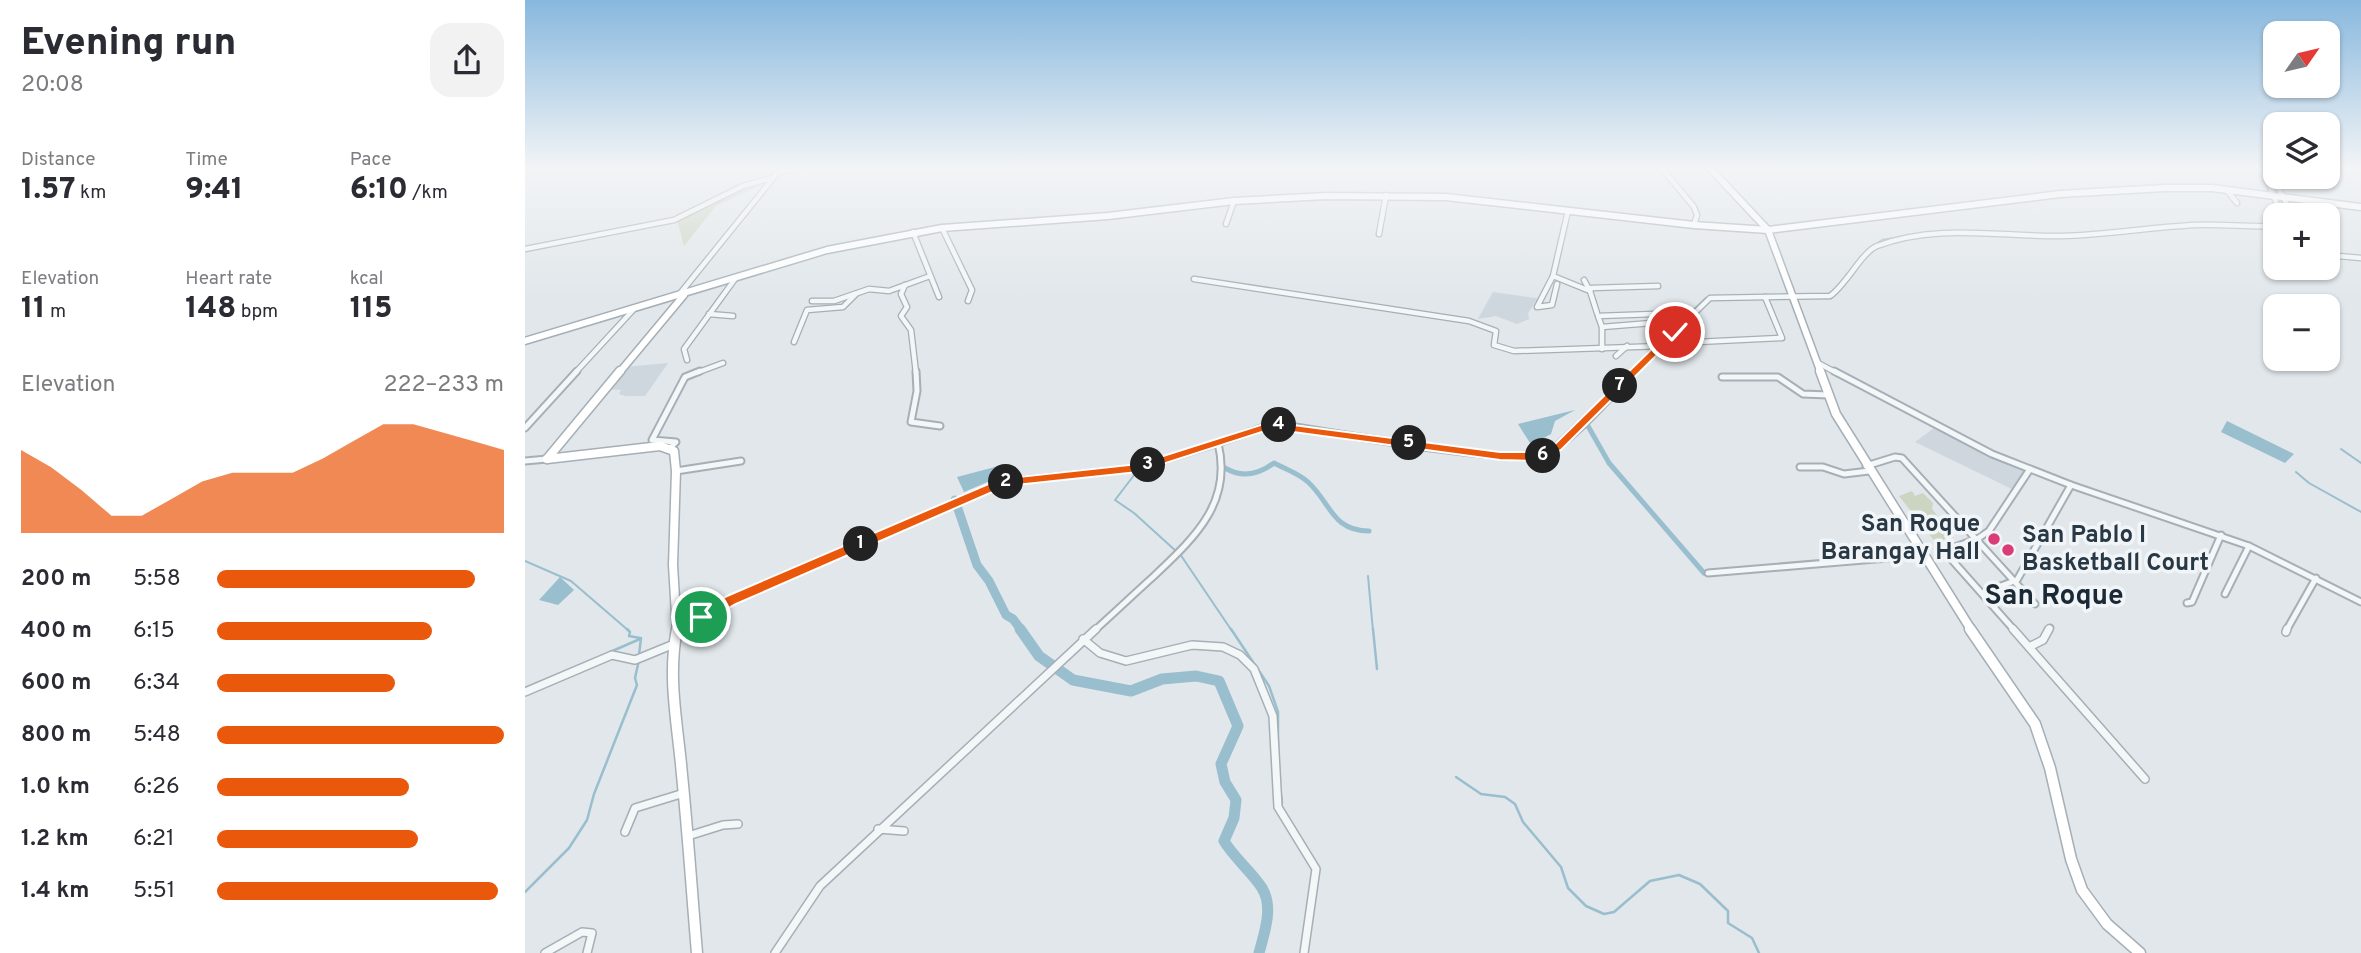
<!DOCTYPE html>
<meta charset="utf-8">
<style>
body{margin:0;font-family:Overpass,sans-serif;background:#f2f2f3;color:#2b2b33;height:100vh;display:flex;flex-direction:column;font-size:26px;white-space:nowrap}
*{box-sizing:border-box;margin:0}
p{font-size:23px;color:#7c7c81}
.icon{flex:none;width:38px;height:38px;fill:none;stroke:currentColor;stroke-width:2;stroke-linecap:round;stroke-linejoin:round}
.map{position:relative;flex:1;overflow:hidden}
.panel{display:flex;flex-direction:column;background:#fff;width:525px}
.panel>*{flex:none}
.needle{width:46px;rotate:56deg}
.controls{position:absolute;left:1738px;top:21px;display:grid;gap:14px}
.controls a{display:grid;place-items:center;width:77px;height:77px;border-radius:14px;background:#fff;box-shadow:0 2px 5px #0004;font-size:35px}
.pin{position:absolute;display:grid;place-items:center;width:60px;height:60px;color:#fff;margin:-30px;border:4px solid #fff;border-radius:50%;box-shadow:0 2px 7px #0007}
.km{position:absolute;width:35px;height:35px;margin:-18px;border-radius:50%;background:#222;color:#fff;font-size:19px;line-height:35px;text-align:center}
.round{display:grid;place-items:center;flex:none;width:74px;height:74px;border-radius:21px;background:#f2f2f3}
.headline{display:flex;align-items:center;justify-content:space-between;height:119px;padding:0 21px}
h1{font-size:38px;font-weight:800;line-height:52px}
.metrics{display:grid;grid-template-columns:repeat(3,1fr);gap:10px;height:119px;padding:7px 21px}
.metrics div{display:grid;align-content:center}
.metrics b{font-size:30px;font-weight:800}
.metrics small{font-size:19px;font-weight:400}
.metrics p{font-size:19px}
.chart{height:196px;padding:14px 21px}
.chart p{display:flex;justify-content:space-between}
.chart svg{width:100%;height:126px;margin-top:7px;fill:#ea580c;opacity:.7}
ul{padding:0 21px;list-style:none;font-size:23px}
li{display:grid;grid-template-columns:112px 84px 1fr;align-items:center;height:52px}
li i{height:18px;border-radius:9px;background:#ea580c}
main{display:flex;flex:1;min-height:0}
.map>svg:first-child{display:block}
.built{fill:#ced7dd}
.green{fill:#cbd5c1}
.water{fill:#99bece}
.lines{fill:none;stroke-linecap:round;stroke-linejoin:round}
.stream-far1{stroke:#99bece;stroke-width:2}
.stream{stroke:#99bece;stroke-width:2.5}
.canal{stroke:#99bece;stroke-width:5}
.river-far1{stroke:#99bece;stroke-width:9}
.river{stroke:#99bece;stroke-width:11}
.street-far2-casing{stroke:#a6afb6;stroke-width:7}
.street-far1-casing{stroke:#a6afb6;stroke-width:9}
.street-casing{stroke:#a6afb6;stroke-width:10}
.secondary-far2-casing{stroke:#a6afb6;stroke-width:9}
.secondary-far1-casing{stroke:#a6afb6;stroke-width:11}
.secondary-casing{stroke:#a6afb6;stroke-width:13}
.street-far2{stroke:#f4f7f8;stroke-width:4.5}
.street-far1{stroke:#f4f7f8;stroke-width:5}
.street{stroke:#f4f7f8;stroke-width:7}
.secondary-far2{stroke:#fff;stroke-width:6}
.secondary-far1{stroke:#fff;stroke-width:8}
.secondary{stroke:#fff;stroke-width:10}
.route{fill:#ea580c;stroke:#fff;stroke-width:2}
.poi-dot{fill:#d93c77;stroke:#f1f5f8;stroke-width:2.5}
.labels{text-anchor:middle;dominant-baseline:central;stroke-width:7;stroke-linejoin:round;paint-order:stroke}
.poi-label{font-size:24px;font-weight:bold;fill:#283844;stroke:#f1f5f8;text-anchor:end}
.quarter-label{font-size:28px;font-weight:bold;fill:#1a2935;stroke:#f1f5f8}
</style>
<main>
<section class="panel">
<div class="headline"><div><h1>Evening run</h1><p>20:08</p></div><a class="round"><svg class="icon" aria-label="share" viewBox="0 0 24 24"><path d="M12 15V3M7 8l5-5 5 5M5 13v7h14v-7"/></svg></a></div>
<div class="metrics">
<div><p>Distance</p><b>1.57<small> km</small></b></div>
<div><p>Time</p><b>9:41</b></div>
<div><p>Pace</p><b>6:10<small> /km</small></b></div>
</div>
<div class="metrics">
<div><p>Elevation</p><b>11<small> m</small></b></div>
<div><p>Heart rate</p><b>148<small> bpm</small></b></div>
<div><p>kcal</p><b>115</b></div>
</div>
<div class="chart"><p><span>Elevation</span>222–233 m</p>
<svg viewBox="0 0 160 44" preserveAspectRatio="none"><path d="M0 44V15L10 21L20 29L30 38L40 38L50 32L60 26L70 23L80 23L90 23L100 18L110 12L120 6L130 6L140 9L150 12L160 15V44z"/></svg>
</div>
<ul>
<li><b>200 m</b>5:58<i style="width:90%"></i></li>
<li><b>400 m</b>6:15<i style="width:75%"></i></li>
<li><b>600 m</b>6:34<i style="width:62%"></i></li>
<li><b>800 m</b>5:48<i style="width:100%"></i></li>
<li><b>1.0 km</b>6:26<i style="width:67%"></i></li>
<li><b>1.2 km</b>6:21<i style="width:70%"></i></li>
<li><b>1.4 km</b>5:51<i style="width:98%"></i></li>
</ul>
</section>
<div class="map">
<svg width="1836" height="953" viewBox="0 0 1836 953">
<rect width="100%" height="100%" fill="#e1e7eb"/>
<g class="built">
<polygon points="968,292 1017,299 1016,303 1011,301 1003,313 1004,319 992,324 971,316 953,319"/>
<polygon points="143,363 120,396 101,396 94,394 96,390 81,389 100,367"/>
<polygon points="1409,428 1502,471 1491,491 1390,442"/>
</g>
<g class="green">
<polygon points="239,180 234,186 191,206 159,246 152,220"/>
<polygon points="1387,491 1390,496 1398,493 1408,503 1407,509 1429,537 1412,544 1374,496"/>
</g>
<g class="water">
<polygon points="1050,410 1030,421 1026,434 1015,440 1024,448 1012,454 993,424"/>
<polygon points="1702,421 1769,454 1760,463 1696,432"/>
<polygon points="470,467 472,478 439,492 432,477"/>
<polygon points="35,577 49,590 33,605 14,600"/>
</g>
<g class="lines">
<g class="stream-far1">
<polyline points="1738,166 1753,192"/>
<polyline points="1755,198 1762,215"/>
<polyline points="1398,233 1428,231"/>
<polyline points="1542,234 1571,232"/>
<polyline points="1343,250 1357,240 1386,235"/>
<polyline points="1165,313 1181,298"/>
<polyline points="1139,340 1154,324"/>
<polyline points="787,427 976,453"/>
<polyline points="1025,448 1122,356"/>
<polyline points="1816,449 1836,463"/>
<polyline points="613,470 590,500 609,513 652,552"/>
<polyline points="1771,472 1784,483 1836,512"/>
<polyline points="508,476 600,467"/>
<polyline points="655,554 707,631"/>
<polyline points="0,561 46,581 104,631"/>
<polyline points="843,576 848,631"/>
<polyline points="183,609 475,481"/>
</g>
<g class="stream">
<polyline points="102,629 105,632 104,636 115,638"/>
<polyline points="706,629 744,686 753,712 753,751"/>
<polyline points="848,629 852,669"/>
<polyline points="85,652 115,639"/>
<polyline points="114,655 116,638"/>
<polyline points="931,777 956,794 980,797 990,804 998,822 1036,867 1043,888 1061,906 1079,914 1089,912 1125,881 1154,875 1175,884 1203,911 1203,923 1227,938 1234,953"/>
<polyline points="756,795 757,803"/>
<polyline points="0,892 44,848 62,820 69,794 112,685 110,678 114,660"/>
</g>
<g class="canal">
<polyline points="1050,426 1063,426 1084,463 1179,573"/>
<path d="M 700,468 C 717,478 733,475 749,463 C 760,469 773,473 783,482 C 806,503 807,531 844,531"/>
</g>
<polyline class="river-far1" points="430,500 452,565 464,581 481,615 488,619 497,631"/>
<path class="river" d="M 495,629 L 514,656 L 548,680 L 606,691 L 637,679 L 671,676 L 694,681 L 713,726 L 696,764 L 700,782 L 711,800 L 709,818 L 699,841 C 710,859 727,872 737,888 C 749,907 739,934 734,953"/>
<defs>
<g id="street-far2">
<polyline points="1138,166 1135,166 1169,207 1172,215 1169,225"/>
<polyline points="1732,166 1744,184 1756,215"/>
<polyline points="1743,166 1767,215"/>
<polyline points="250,174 277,166"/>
<polyline points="1701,189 1712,203"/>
<polyline points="701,224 709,201"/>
<polyline points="417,228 447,290 443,301"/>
<polyline points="388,232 414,297"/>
<polyline points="854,234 861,195"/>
<polyline points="0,249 149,220 218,186 247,178"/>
<polyline points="1802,255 1836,258"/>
<polyline points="1028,276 1065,291 1072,313"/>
<polyline points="669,279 944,321 971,331 969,345 989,351 1137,346"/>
<polyline points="1059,280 1065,291 1066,288 1133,286"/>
<polyline points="1032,284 1027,305 1012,307 1028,276 1043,211"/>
<polyline points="380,285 376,294 382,307 376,316 386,330 391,373"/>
<polyline points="153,296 258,166"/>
<polyline points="287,301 309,301 344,289 364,291 405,276"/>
<polyline points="184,314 208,316"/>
<polyline points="1077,327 1151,321 1159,323"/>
<polyline points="1126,329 1128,345"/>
<polyline points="1142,340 1172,342 1257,338 1240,297"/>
<polyline points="269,342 282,310 318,307 331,294"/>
<polyline points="1077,349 1077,327 1073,316 1157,313 1165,316"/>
<polyline points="1091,356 1102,346"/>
<polyline points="162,360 159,349 210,279"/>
<polyline points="1293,363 1312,373"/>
<polyline points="50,373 109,309"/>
<polyline points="171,373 198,363"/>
<path d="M 1108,373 L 1185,298 L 1305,296 C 1321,285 1337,252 1352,246 C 1412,223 1475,237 1537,236 C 1582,235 1626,227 1670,225 C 1697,224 1723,227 1750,226"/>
</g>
<g id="street-far1">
<polyline points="391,371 392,391 386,422 415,426"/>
<polyline points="1309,371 1467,454 1546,485 1724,546 1836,602"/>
<polyline points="1197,377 1253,377 1278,394 1303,395"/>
<polyline points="0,428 52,371"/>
<polyline points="145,448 151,442 127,440 160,377 175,371"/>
<polyline points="0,461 22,459"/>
<polyline points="1341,466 1370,457 1377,458 1510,604"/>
<polyline points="1275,467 1298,467 1319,474 1344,471"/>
<polyline points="151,471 216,461"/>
<polyline points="1183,573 1398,555"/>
<polyline points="1457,593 1492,580 1546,485"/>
<polyline points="1700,594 1724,546"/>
<polyline points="1662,603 1667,602 1696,535"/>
<polyline points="153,625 479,482 613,468 693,443"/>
<path d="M 569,631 C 589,613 609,594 629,576 C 669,538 708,503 693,443 L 745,425 L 758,425 C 797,431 996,466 1019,455 C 1047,442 1087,394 1110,371"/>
<polyline points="1490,631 1419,551 1452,539 1464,531 1505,469"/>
<polyline points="1523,631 1525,628"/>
<polyline points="1761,631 1791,578"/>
</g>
<g id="street">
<polyline points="1488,629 1620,779"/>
<polyline points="1761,632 1762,629"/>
<polyline points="558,639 575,653 601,661 667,645 698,647 715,655 729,669 748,716 753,807 791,869 779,953"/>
<polyline points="1504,647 1518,640 1524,629"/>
<polyline points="0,692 87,655 110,660 149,644"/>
<polyline points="353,829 379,831"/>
<polyline points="100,832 110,808 159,793"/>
<polyline points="163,836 198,825 213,824"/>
<polyline points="20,953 57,932 67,933 62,953"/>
<polyline points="250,953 295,886 571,629"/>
</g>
<g id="secondary-far2">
<polyline points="1183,166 1243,230 1296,373"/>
<polyline points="0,341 302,250 417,228 583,216 709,201 801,196 921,197 1169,225 1243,230 1535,194 1639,188 1687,188 1836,207"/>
<polyline points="94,373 159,295"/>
</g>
<g id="secondary-far1">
<polyline points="1295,371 1311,414 1447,631"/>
<polyline points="22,459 135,446 149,451 151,471 148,565 152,631"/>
<polyline points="22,459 95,371"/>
</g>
<g id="secondary">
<path d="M 152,629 C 142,678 153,726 157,775 C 163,834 167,894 172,953"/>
<polyline points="1445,629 1510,724 1525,768 1546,859 1557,890 1582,924 1615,953"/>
</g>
</defs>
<use href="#street-far2" class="street-far2-casing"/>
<use href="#street-far1" class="street-far1-casing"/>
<use href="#street" class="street-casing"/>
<use href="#secondary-far2" class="secondary-far2-casing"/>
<use href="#secondary-far1" class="secondary-far1-casing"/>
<use href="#secondary" class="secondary-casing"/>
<use href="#street-far2" class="street-far2"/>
<use href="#street-far1" class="street-far1"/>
<use href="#street" class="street"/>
<use href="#secondary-far2" class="secondary-far2"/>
<use href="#secondary-far1" class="secondary-far1"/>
<use href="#secondary" class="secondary"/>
</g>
<linearGradient id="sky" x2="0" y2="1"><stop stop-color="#88b8de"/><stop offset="0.56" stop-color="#f2f4f6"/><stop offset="1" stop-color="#f2f4f6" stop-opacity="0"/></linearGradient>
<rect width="1836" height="299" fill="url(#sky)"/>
<polygon class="route" points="1146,330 1155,332 1036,450 1016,461 975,460 746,429 613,472 481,486 211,604 180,621 171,621 169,617 171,613 202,596 475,479 613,464 745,422 975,452 1015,452 1029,445"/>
<g class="poi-dot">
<circle cx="1469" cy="539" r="7"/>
<circle cx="1483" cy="550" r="7"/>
</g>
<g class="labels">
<g class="poi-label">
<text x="1455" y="525">San Roque<tspan x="1455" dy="28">Barangay Hall</tspan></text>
<text x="1497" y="536" text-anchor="start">San Pablo I<tspan x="1497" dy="28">Basketball Court</tspan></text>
</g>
<g class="quarter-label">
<text x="1529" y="597">San Roque</text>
</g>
</g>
</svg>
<div class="controls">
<a><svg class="needle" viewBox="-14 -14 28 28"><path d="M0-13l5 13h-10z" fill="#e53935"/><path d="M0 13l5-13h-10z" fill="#7c7c81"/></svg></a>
<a><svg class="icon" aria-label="layers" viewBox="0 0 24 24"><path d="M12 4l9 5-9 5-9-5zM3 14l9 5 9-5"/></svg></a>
<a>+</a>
<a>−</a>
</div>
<div class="pin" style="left:176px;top:617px;background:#1e9e55"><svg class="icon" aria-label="arrive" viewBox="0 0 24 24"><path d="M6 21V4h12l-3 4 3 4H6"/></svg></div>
<div class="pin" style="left:1150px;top:332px;background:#d93025"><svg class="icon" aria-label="check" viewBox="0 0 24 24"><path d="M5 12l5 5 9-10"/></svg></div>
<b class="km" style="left:336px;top:544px">1</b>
<b class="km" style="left:481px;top:482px">2</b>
<b class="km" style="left:623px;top:465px">3</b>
<b class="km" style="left:754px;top:425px">4</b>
<b class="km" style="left:884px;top:443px">5</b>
<b class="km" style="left:1018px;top:456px">6</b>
<b class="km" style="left:1095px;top:386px">7</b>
</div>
</main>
